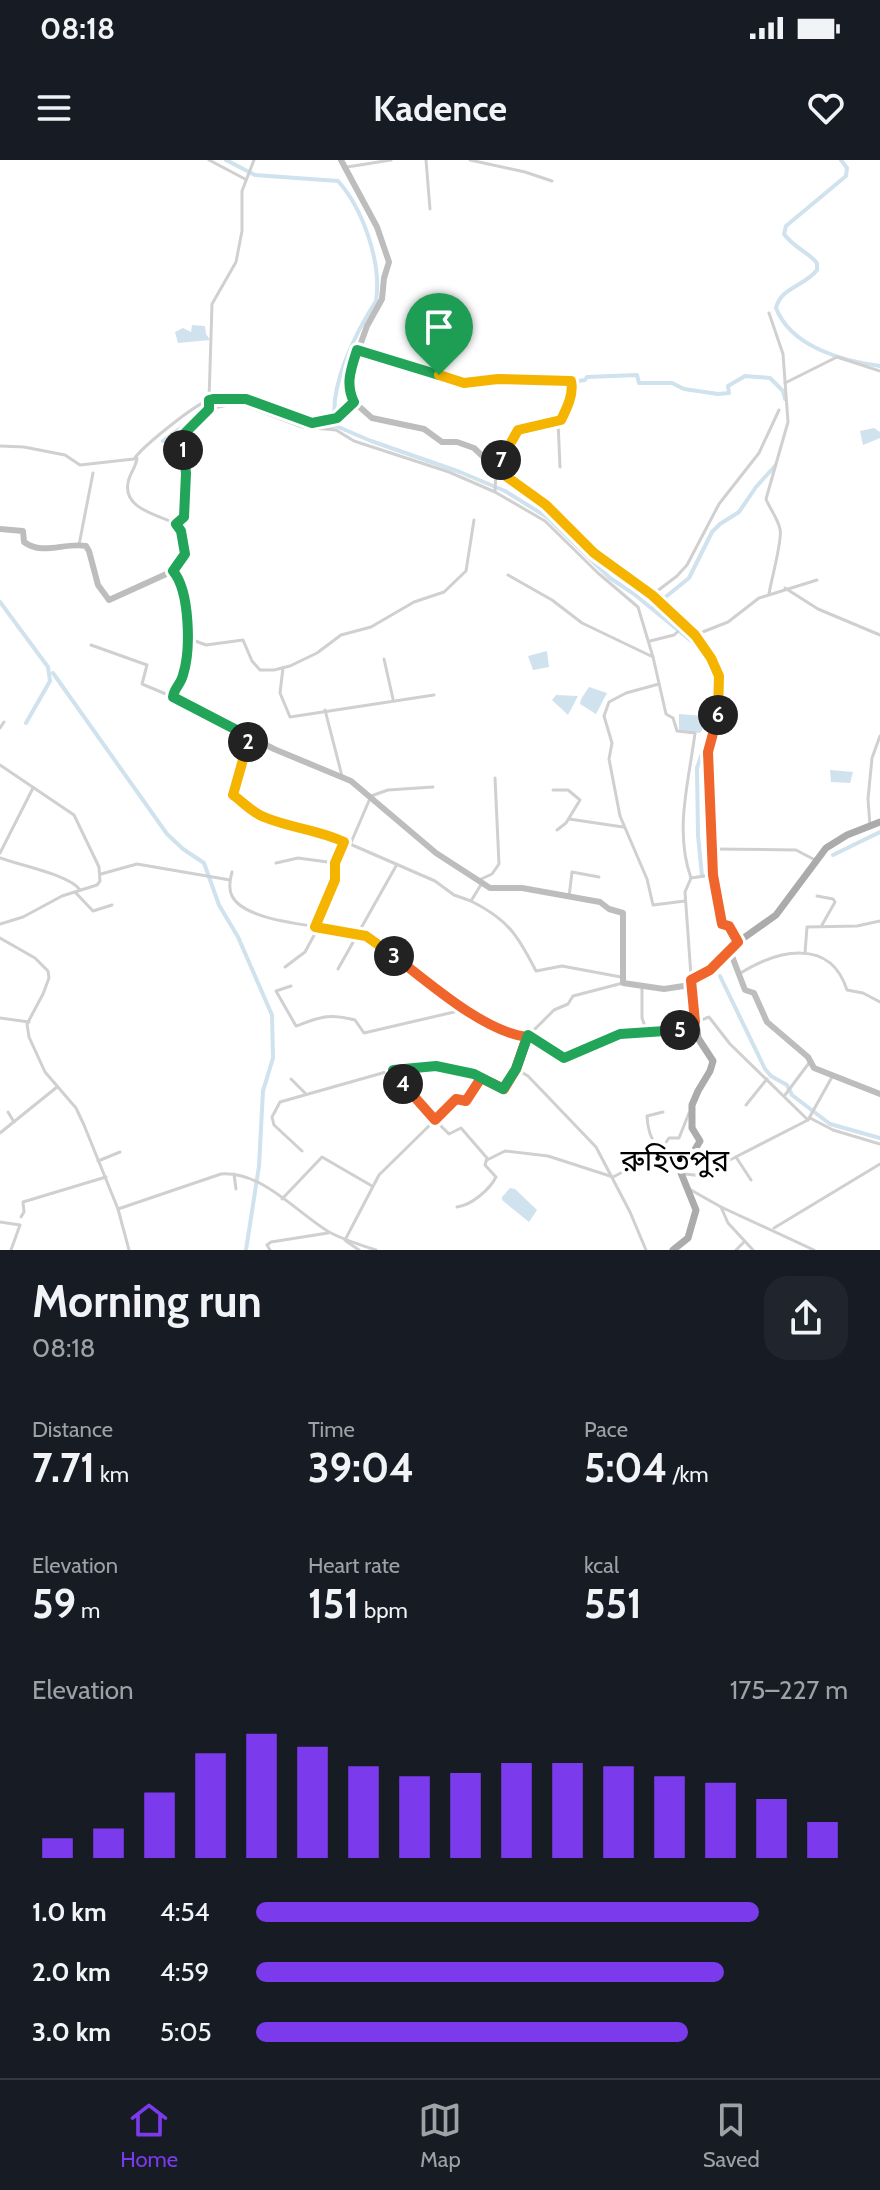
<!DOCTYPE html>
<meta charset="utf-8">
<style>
body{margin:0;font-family:Cabin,"Noto Sans Bengali",sans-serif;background:#20242c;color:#f1f3f6;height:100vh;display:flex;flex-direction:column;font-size:30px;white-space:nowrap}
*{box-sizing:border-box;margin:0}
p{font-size:26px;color:#9ea1a6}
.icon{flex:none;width:44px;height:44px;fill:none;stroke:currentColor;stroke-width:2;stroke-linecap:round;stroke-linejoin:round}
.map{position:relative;height:1090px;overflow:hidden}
.drawer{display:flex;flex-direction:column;background:#171b24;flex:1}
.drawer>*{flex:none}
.pin{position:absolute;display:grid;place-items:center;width:68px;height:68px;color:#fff;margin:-82px -34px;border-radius:50% 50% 50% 0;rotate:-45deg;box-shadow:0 0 8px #0007}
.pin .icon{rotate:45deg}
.km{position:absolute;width:40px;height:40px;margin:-20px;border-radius:50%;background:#222;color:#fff;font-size:22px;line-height:40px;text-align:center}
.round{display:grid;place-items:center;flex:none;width:84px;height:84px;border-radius:24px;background:#20242c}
.headline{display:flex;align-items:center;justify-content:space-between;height:136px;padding:0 32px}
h1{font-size:44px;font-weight:700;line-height:60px}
.stats{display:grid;grid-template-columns:repeat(3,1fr);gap:12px;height:136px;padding:8px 32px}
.stats div{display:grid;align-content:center}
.stats b{font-size:40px;font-weight:700}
.stats small{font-size:22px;font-weight:400}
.stats p{font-size:22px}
.chart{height:224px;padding:16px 32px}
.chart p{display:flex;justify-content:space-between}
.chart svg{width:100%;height:144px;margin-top:8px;stroke:#7c3aed;stroke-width:6}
ul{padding:0 32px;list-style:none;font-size:26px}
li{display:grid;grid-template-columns:128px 96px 1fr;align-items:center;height:60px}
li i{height:20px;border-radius:10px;background:#7c3aed}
.status{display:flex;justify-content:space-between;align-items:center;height:56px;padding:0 40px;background:#171b24;direction:ltr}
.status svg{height:22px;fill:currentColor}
header{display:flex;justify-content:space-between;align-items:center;height:104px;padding:0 32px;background:#171b24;font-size:36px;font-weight:700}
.tab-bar{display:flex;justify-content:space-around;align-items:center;height:112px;border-top:2px solid #363941;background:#171b24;font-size:22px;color:#9ea1a6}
.tab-bar a{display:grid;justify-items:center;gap:4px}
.tab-bar .current{color:#7c3aed}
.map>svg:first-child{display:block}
.water{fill:#cfe2ee}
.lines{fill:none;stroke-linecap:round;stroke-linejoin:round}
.canal{stroke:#cfe2ee;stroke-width:4}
.street{stroke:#d0d0d0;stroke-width:3}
.secondary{stroke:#bdbdbd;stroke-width:6}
.primary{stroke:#ababab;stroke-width:7}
.split-1-casing{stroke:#fff;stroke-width:16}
.split-2-casing{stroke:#fff;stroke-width:16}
.split-3-casing{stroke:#fff;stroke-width:16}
.split-4-casing{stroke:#fff;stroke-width:16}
.split-5-casing{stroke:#fff;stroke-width:16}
.split-6-casing{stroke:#fff;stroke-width:16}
.split-7-casing{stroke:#fff;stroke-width:16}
.split-8-casing{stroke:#fff;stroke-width:16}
.split-1{stroke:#22a559;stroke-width:10}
.split-2{stroke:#22a559;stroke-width:10}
.split-3{stroke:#f5b400;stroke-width:10}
.split-4{stroke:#f0652b;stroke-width:10}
.split-5{stroke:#22a559;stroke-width:10}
.split-6{stroke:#f0652b;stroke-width:10}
.split-7{stroke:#f5b400;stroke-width:10}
.split-8{stroke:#f5b400;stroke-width:10}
.labels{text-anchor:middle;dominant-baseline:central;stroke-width:8;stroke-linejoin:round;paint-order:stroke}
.quarter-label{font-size:30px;fill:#000;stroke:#fff}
</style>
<div class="status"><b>08:18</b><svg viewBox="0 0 49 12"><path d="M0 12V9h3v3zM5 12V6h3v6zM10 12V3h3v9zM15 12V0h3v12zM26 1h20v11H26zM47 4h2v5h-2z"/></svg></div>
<header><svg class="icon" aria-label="menu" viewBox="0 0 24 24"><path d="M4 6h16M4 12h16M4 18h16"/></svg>Kadence<svg class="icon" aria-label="heart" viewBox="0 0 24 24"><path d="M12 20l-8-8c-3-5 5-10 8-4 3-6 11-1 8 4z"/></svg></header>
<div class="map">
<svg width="880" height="1090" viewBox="0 0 880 1090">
<rect width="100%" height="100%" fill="#fff"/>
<g class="water">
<polygon points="192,165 205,166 206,174 210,180 178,183 175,172 183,168 191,172"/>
<polygon points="874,268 880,272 880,278 863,285 860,271"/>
<polygon points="547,491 549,507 533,510 528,496"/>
<polygon points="589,527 607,533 596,554 580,544 581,539"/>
<polygon points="556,535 578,536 568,555 552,540"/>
<polygon points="679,554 703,556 705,557 702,571 699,573 679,570"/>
<polygon points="830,610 853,612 850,623 831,622"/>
<polygon points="510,1028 515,1029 537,1050 529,1062 502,1040 502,1037"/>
</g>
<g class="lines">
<g class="canal">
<path d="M 226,0 L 255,15 L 338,21 C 363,49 382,103 376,141 C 356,172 327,229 336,266"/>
<path d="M 841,0 L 847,8 L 846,16 L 786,66 L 784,74 C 794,88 807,91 817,103 L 817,110 C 805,126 781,127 776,148 C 791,187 843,201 880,206"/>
<polyline points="570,247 578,221 585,220 587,217 637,215 639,223 672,223 684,229 718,234 729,233 728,226 745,216 770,218 783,231 785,239"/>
<polyline points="326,268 336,266 371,281 460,312 505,331 547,357 610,418 634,434 701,489 714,513 717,536 714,558 697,608 698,675 702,716"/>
<path d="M 163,281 C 220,240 227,225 294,263"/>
<polyline points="0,442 48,507 50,521 26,563"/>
<polyline points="652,448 689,418 712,372 720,364 739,352 756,327 775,306"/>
<polyline points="53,513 167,674 183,689 204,703 219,745 238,777 272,855 273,898 263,931 259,1006 246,1090"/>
<polyline points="833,695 880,672"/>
<polyline points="720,816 765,909 771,916 787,925 792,935 830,964 880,978"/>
</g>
<g class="street">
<polyline points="209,0 245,19"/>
<polyline points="426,0 430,49"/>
<polyline points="470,0 525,12 552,21"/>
<polyline points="347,7 391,0"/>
<path d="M 769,153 L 783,194 L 788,262 L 766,339 C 770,349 778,359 780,369 C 783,379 771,420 769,434"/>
<path d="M 359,191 L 464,223 L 498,219 L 571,221 C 574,234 567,248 561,260 L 518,270 L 496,309 L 495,332 L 545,361 L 598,413 L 638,447 L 653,497"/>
<polyline points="785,223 837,197 880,211"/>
<polyline points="209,248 209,240 213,239 246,239 312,263 337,258 354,242"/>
<polyline points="558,261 560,307"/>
<path d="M 0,286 L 24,287 L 65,295 L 80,305 L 134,299 C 143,286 194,245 209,240 L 212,144 L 236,102 L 242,71 L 242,31 L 254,0"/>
<path d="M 137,298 C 136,308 129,314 128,323 C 123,349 159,355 176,364"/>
<polyline points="79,385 93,313"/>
<polyline points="173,411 185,394 181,371 176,364 184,357 186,313 183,278 209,249 228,245 244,245 302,267 336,270 354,281 449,312 495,332"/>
<path d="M 508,415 L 552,440 L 582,463 L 653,497 L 666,554 L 673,558 L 677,571 L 695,573 C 689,621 674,670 691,718"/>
<polyline points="785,428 818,449 880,475"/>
<polyline points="652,435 677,416 687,405 719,344 759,293 779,250"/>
<polyline points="695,475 728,462 759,438 817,420"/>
<polyline points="190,479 206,485 243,480 252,501 260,510 274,510 290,506 317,493 341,475 371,467 414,442 444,432 466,411 474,360"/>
<polyline points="650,481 674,475 684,466"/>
<polyline points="91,485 147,505 142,524 173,537"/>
<polyline points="384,499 393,539"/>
<polyline points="283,508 280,533 290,557 434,535"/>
<polyline points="659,524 626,533 609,542 604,556 612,583 609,599 620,656 647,719 653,745 685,741"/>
<polyline points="325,550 342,616"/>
<polyline points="0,568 4,562"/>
<polyline points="249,578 233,635 262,657 312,672 327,674 435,721 454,735 471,741 482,723"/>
<polyline points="0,605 74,655 99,707 100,721 97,725 62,736 23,757 0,764"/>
<polyline points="553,630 568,630 580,640 566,663 557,670"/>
<polyline points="569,659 623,667"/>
<polyline points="870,666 868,639 872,598 880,576"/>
<polyline points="350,685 371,636 388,630 433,627"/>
<polyline points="713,689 796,690 815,700"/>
<polyline points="0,693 33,628"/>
<path d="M 0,698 C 19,705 70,715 80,730"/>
<polyline points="276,703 298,698 335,703 344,682"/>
<path d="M 232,712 C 230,719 228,728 232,736 C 247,766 336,765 366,776 C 381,782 398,798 410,810 C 435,832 494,874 527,877"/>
<polyline points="101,714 137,704 230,720"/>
<polyline points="479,720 492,714 499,704 495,618"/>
<polyline points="75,732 93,751 112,745"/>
<polyline points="817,736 833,739 835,742 822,765"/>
<polyline points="569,737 572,712 599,717"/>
<path d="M 471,741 C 509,760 518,776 536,811 L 562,806 L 621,817"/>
<polyline points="315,767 335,720 335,704"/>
<polyline points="0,778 35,798 48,811 49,818 43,834 27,864 29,877 45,912 76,948 84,965 118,1049 129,1090"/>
<polyline points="805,793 807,767 857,766 880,761"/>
<polyline points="285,807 305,792 318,768"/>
<polyline points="338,809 396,706"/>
<path d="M 739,814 C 777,790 830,777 847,830 L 863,833 L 880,842"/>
<polyline points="691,816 685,732 691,718 711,715"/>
<path d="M 291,826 L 276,831 L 296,866 C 321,857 327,853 355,860 L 364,873 L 467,849"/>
<polyline points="642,827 642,858 647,872"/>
<polyline points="0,858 29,862"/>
<polyline points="528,875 564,898 620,874 673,871 709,857 730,884 808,960"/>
<polyline points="516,909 528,916 596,987 630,1052 646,1090"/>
<polyline points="393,910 395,918 435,960 456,939 466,941 481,918"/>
<polyline points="291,919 305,933"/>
<polyline points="785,935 809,903"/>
<polyline points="746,945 767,919"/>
<polyline points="8,952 14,962"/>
<path d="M 663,952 L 647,956 C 648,983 661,994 682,1007"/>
<polyline points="810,958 833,970 880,984"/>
<polyline points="0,973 57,927"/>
<polyline points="302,991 274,965 272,957 280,942 393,910 436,906 474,914 504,929 516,909 527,877 554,850 568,844 573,836 623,823"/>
<polyline points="736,997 751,1020"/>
<polyline points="487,1000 505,991 548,996 613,1017 658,994 669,978 679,978 689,953"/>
<polyline points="98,1001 120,992"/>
<polyline points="234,1014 236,1029"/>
<polyline points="685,1014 703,1016 716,1001 722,1004 808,960 832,917"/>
<polyline points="691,1030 721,1047 814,1090"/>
<polyline points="282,1039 322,997 372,1026"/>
<polyline points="721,1047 728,1063 753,1090"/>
<path d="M 118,1049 L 221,1014 C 262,1011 296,1052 329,1072 C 344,1080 360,1085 376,1090"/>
<polyline points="21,1057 24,1052 23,1042 106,1017"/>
<polyline points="0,1062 20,1065 11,1090"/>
<polyline points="774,1068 880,1004"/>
<path d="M 345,1080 L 379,1015 L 435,960 L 449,974 L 461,968 L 487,998 L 485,1005 L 496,1017 C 490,1029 472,1045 457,1047"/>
<polyline points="346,1081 359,1090"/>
<polyline points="270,1090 267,1085 271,1082 328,1073"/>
<polyline points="736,1090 744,1082"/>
</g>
<g class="secondary">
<polyline points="341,0 377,67 389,102 384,118 382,139 367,166 349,216 349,232 354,242 372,258 424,269 442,282 457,282 474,288 496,309 546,345 594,393 666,448 695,475 711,498 719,516 720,530 717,561 708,592 713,715 722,764 729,766 738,782"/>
<path d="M 0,369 L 23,371 L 24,382 C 43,396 64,382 86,386 L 89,391 L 98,425 L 109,440 L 173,411 C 190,431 191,491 183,516 C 181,524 174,528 173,537 L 274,589 L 351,621 L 436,693 L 490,728 L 522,728 L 600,742 L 609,749 L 623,753 L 623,823 L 664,829 L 690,825"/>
<polyline points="730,791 745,830 754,833 767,862 808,897 814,908 880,934"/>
</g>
<polyline class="primary" points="673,1090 688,1078 696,1050 681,1013 700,981 692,968 692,945 698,931 710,911 713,901 698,878 691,820 710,810 738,782 776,755 826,688 847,675 880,662"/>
</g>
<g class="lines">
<defs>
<path id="split-1" d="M 183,290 L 185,273 L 209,249 L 209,240 L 213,239 L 246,239 L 312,263 L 337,258 L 354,242 C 345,224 351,209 357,190 L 439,215"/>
<path id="split-2" d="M 183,290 L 186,313 L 184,357 L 176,364 L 181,371 L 185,394 L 173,411 C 190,431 191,490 183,515 C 181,524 174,528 173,537 L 250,577 L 248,582"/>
<path id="split-3" d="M 248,582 L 233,635 C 243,642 253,653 264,657 C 290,668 319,670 344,682 L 335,703 L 335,720 L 315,767 L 366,776 L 394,796"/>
<path id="split-4" d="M 394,796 C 428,822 484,872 527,877 L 516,909 L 504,929 L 481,918 L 466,941 L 456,939 L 435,960 L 403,924"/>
<polyline id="split-5" points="403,924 395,918 393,910 436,906 474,914 503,929 516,909 528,875 564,898 620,874 680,870"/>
<polyline id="split-6" points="680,870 695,862 691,820 710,810 738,782 729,766 722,764 713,715 708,592 718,555"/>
<polyline id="split-7" points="501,300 496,309 546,345 594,393 652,435 695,475 711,498 719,516 718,555"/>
<path id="split-8" d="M 439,215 L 464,223 L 498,219 L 571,221 C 574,234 567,248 561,260 L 518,270 L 501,300"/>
</defs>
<use href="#split-1" class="split-1-casing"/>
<use href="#split-2" class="split-2-casing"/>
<use href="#split-3" class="split-3-casing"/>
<use href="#split-4" class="split-4-casing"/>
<use href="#split-5" class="split-5-casing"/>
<use href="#split-6" class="split-6-casing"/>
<use href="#split-7" class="split-7-casing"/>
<use href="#split-8" class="split-8-casing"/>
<use href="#split-1" class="split-1"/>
<use href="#split-2" class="split-2"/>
<use href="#split-3" class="split-3"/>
<use href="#split-4" class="split-4"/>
<use href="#split-5" class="split-5"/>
<use href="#split-6" class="split-6"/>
<use href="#split-7" class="split-7"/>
<use href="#split-8" class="split-8"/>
</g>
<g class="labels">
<g class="quarter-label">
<text x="675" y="1000">রুহিতপুর</text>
</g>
</g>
</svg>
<div class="pin" style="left:439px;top:215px;background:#1e9e55"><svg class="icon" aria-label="arrive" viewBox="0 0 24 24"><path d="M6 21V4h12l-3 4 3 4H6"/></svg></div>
<b class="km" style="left:183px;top:290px">1</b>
<b class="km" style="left:248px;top:582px">2</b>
<b class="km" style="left:394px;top:796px">3</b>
<b class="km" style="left:403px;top:924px">4</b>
<b class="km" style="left:680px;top:870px">5</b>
<b class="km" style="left:718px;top:555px">6</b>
<b class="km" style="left:501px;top:300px">7</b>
</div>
<section class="drawer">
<div class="headline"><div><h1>Morning run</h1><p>08:18</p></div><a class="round"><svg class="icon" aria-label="share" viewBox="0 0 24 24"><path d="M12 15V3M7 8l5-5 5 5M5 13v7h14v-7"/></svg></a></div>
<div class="stats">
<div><p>Distance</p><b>7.71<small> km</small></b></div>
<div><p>Time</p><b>39:04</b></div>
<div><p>Pace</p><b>5:04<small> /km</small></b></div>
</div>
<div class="stats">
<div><p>Elevation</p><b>59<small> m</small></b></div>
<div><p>Heart rate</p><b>151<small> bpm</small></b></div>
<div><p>kcal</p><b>551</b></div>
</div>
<div class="chart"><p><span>Elevation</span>175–227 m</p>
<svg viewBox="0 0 160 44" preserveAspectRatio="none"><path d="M5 44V38M15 44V35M25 44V24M35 44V12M45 44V6M55 44V10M65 44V16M75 44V19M85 44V18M95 44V15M105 44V15M115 44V16M125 44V19M135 44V21M145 44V26M155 44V33"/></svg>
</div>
<ul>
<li><b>1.0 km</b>4:54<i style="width:85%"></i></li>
<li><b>2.0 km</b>4:59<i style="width:79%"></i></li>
<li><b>3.0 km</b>5:05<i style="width:73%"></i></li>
</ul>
</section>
<nav class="tab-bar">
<a class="current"><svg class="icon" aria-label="home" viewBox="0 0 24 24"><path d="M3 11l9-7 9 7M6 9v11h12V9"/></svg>Home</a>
<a><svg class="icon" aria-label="map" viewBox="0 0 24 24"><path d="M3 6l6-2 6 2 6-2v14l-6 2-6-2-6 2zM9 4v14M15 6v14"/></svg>Map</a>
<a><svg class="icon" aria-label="saved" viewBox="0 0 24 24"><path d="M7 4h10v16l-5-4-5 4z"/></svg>Saved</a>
</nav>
